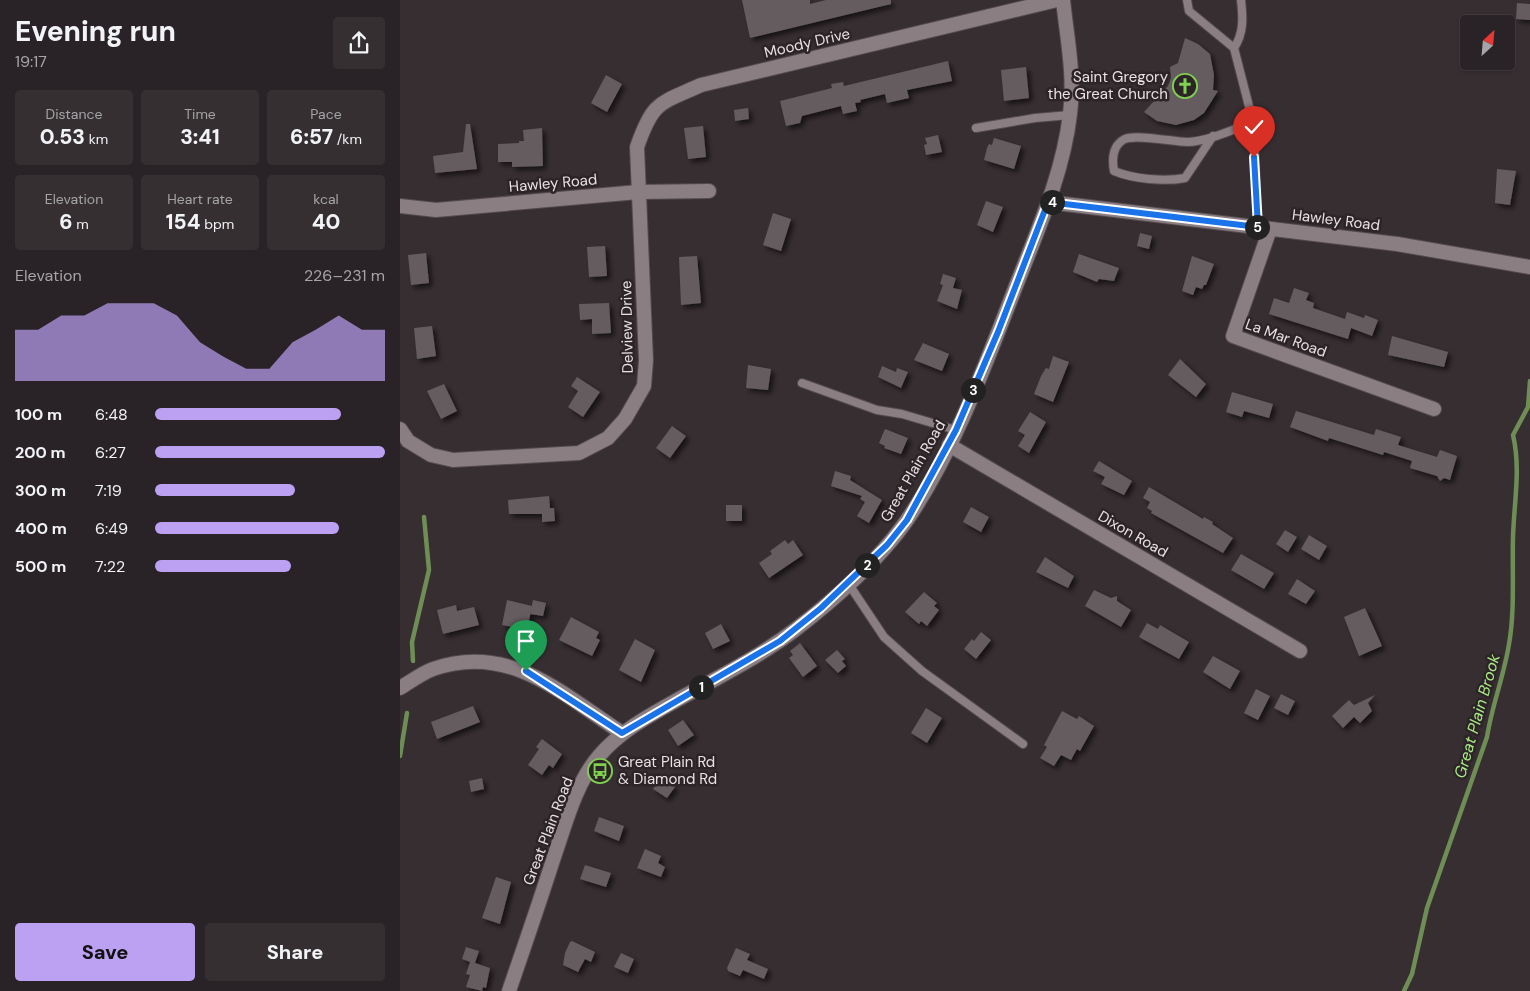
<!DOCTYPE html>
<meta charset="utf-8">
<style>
body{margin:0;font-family:"DM Sans",sans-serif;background:#352f32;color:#f1f3f6;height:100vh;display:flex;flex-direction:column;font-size:19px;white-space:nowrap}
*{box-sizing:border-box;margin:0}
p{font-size:16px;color:#a5a4a7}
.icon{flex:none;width:28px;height:28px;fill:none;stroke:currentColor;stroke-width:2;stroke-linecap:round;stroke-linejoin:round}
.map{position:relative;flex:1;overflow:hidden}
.sheet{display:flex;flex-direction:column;background:#292226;width:400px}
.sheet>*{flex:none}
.needle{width:32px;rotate:26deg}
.fabs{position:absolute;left:1060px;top:15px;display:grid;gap:10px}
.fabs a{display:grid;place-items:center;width:55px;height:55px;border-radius:5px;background:#292226;box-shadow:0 1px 4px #0004,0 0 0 1px #453f43;font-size:25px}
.pin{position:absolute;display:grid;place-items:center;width:42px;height:42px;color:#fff;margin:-51px -21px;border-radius:50% 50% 50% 0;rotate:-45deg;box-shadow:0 0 5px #0007}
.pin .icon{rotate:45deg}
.km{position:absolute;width:25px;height:25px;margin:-12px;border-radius:50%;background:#222;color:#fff;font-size:14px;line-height:25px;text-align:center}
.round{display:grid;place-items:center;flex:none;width:52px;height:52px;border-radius:5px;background:#352f32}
.summary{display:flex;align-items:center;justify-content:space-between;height:85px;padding:0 15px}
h1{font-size:28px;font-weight:800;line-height:38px}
.stats{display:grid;grid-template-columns:repeat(3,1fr);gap:8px;height:85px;padding:5px 15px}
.stats div{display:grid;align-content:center;border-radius:5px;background:#352f32;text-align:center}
.stats b{font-size:21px;font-weight:800}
.stats small{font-size:14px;font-weight:400}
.stats p{font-size:14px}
.chart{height:140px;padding:10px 15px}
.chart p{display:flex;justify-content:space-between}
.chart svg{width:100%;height:90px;margin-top:5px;fill:#bca0f2;opacity:.7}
.action{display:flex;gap:10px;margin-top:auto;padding:10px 15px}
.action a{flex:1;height:58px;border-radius:5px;background:#bca0f2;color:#111;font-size:20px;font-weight:800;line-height:58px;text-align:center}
.action a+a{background:#352f32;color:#f1f3f6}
ul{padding:0 15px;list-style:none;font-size:16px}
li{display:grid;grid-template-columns:80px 60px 1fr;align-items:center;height:38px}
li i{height:12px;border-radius:6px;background:#bca0f2}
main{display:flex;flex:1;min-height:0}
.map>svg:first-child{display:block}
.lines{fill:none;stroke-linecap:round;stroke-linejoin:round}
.stream{stroke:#6e8e56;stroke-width:4.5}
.building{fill:#655b5f;filter:url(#shadow)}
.service-casing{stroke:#534b4e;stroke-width:10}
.minor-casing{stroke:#534b4e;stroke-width:16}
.tertiary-casing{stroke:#534b4e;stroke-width:16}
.service{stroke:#8a7e83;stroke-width:8}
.minor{stroke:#8a7e83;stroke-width:14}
.tertiary{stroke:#8a7e83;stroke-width:14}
.route-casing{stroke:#fff;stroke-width:10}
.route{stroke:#1a73e8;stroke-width:6}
.labels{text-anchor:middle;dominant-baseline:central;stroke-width:5;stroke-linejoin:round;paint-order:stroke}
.street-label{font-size:15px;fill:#e7e1e3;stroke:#2d2428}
.poi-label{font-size:15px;fill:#e7e1e3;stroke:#2d2428;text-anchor:end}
.water-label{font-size:16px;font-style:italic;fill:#a9ee85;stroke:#2d2428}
</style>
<main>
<section class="sheet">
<div class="summary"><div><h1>Evening run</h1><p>19:17</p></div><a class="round"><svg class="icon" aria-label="share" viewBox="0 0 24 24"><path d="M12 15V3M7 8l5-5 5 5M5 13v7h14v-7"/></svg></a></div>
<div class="stats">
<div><p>Distance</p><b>0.53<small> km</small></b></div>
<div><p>Time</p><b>3:41</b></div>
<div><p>Pace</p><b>6:57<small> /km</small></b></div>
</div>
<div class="stats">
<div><p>Elevation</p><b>6<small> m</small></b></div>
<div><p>Heart rate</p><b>154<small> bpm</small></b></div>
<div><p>kcal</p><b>40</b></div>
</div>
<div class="chart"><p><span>Elevation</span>226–231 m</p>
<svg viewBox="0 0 160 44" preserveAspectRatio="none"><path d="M0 44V19L10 19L20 12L30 12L40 6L50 6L60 6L70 12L80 25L90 32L100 38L110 38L120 25L130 19L140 12L150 19L160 19V44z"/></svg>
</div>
<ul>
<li><b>100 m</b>6:48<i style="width:81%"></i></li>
<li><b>200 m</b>6:27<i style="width:100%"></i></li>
<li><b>300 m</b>7:19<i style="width:61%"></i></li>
<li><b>400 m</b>6:49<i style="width:80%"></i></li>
<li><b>500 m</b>7:22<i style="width:59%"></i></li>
</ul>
<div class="action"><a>Save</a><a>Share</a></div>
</section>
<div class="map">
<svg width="1130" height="991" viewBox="0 0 1130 991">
<defs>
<filter id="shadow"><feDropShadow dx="3.5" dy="3.5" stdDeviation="2.5" flood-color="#0009"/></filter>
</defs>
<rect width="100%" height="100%" fill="#372e32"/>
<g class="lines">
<g class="stream">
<polyline points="13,661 12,642 29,570 24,517"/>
<polyline points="0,756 7,713"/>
<path d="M 1004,991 L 1012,974 L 1027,908 L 1087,737 C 1092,705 1104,676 1109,644 C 1115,611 1112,571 1113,537 C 1114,502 1121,469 1113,435 L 1128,407 L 1130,381"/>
</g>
</g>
<g class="building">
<polygon points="342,0 410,0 410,4 426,0 491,0 491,4 350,38"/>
<polygon points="1117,3 1130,4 1130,20 1116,19"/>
<polygon points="785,38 798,44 810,54 814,75 813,90 818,91 804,113 794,120 776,125 757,121 744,112 768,86 771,78 770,67 778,63"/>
<polygon points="548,61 552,81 507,90 509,98 487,103 485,94 460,100 461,102 455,103 457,111 443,114 441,106 402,116 400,123 386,126 380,101 432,88 431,84 443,82 444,86"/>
<polygon points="626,67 629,98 604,101 601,70"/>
<polygon points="206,75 222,84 207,112 191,103"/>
<polygon points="348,108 349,119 335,121 334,110"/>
<polygon points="66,124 70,124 77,169 35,173 33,156 63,152"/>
<polygon points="303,126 306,157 288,159 284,128"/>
<polygon points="142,128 143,166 112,167 112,162 98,162 98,144 119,143 119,141 124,141 123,130"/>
<polygon points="538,135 542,152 526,155 524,145 527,144 525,138"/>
<polygon points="594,138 621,146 614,169 584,160 587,148 589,144 592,145"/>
<polygon points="1097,169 1116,171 1110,205 1095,203"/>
<polygon points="586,201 603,207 593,232 577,225"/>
<polygon points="373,213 391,219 381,251 363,245"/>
<polygon points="740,233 752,236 749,249 737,246"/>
<polygon points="205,246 207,276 189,277 187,247"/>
<polygon points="26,253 29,283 11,285 8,255"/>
<polygon points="679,254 719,268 714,281 699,279 697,282 673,272"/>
<polygon points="297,256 301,303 281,305 279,257"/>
<polygon points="792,256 814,264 806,285 804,285 802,289 796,287 793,295 782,291"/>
<polygon points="543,274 556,278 553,288 562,290 557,309 537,301 543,285 540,284"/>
<polygon points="894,288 909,293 906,300 914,303 913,308 945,319 947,312 964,318 965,315 978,320 972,336 951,328 948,339 869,314 874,298 889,303"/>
<polygon points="209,303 211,333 192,334 192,319 180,320 179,304"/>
<polygon points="32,326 36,356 17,359 14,328"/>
<polygon points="992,336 1048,352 1044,367 988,355"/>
<polygon points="523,343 549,354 542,371 514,360"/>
<polygon points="653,356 669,362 653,402 634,394 641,376 646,368 649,369"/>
<polygon points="780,359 806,384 796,397 768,375"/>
<polygon points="348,365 371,369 368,390 346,388"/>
<polygon points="482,366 496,372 497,368 508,372 501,388 478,377"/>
<polygon points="177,377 200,392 183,417 168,407 178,391 171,386"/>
<polygon points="44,384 57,411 41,419 27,391"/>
<polygon points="832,392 873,404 869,418 844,411 842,417 826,412"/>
<polygon points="896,411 974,435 976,429 1001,437 998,445 1037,457 1040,450 1057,456 1050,480 1044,478 1040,481 1037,476 1010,468 1012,461 984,452 983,455 929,438 928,441 890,427"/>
<polygon points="630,412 646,422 629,453 618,446 625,435 618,431"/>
<polygon points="272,426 286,436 270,458 256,448"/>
<polygon points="485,429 508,438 501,454 484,448 485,446 479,443"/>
<polygon points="699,461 732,481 724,495 701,484 705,477 693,471"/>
<polygon points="435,471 451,476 450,480 482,500 469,523 457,516 465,502 460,499 462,496 431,486"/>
<polygon points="749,487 798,516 803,519 804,517 813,522 812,524 833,538 823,553 751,513 752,511 747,508 750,502 743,498"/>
<polygon points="149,496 150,508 154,508 155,521 142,522 142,514 109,514 108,500"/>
<rect x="326" y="505" width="16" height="16"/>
<polygon points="571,507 589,517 581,532 563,522"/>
<polygon points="885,530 897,537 888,552 876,544"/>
<polygon points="909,535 927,546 919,560 901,549"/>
<polygon points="385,540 388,544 393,540 403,555 369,578 359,563 372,554 370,551"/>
<polygon points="841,554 874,573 864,589 831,570"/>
<polygon points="645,557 674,576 668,588 636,572"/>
<polygon points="897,579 915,591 906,604 888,594"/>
<polygon points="694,590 711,598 717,596 717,601 731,610 721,627 685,606"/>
<polygon points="524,592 537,603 534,606 539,610 527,626 521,621 519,624 505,612"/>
<polygon points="107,600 132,606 127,630 102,625"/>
<polygon points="133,600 146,603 143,616 130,614"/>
<polygon points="56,605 57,611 74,607 79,625 43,634 37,610"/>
<polygon points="965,608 982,646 959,656 944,617"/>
<polygon points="171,617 199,632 196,638 200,640 192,656 159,640"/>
<polygon points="747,623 758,629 760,625 789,642 779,659 739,637"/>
<polygon points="321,624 330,641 313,649 305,633"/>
<polygon points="581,632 591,640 576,659 564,649 572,639 574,641"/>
<polygon points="235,639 255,650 241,682 219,670"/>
<polygon points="400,643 417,666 403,677 389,658 393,655 390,651"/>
<polygon points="437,650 445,659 442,661 446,666 438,673 425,660"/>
<polygon points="813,656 840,671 830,689 803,672"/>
<polygon points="856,689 870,696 858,720 844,713"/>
<polygon points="881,694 895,701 888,715 874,708"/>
<polygon points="975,695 968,703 972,711 960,723 954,717 943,728 932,716 949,700 954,705"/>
<polygon points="73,706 80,722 37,739 31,722"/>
<polygon points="526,708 542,718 527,743 511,733"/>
<polygon points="662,711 677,719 679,716 694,726 680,751 677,749 671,760 661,755 654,766 640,758 647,747 644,745"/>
<polygon points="283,720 294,735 278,746 268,730"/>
<polygon points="142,739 162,754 153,768 149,765 142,775 128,765 139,749 136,747"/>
<polygon points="261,777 275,787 267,798 253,789"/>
<polygon points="82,778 84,789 71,792 69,781"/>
<polygon points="199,817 224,826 219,841 194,831"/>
<polygon points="245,849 261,856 258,863 265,867 261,877 237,868"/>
<polygon points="185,865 211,873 206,887 180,879"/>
<polygon points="96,877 111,882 100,924 82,918"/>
<polygon points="172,941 195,952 191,962 185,959 178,972 163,965 165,953 170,942"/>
<polygon points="66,947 79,951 75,963 90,968 86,988 83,987 82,991 66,987 70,975 66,974 70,962 62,959"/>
<polygon points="336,948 350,954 347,960 368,969 364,979 343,970 340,976 328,971 327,968"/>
<polygon points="221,953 234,959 228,973 214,967"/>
</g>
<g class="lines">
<defs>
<g id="service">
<polyline points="787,0 789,11 834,48"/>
<path d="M 841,0 C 843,18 844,33 834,48 L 853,122 L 858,227"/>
<polyline points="576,128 635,118 670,115"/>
<path d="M 813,136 L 785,178 C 765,182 733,179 714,171 C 712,160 712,147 723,140 C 734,133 773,142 787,142 C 806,142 835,129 853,122"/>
<polyline points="402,383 477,410 502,414 556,430"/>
<polyline points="448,583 484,637 522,671 623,744"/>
</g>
<g id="minor">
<polyline points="0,206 36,210 238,192 309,191"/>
<polyline points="870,229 833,336 1034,409"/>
<path d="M 0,429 L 8,441 L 31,455 L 53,460 L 179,453 L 208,438 L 225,419 L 244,386 L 246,360 L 237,147 C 253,101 259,104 301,85 L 657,0"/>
<polyline points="549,445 900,651"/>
<path d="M 0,688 C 10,682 22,673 33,669 C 109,642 162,694 222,733"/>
</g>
<g id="tertiary">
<polyline points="648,202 997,244 1130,267"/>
<path d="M 109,991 C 124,947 139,904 153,860 C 165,826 175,784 199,756 C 220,731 249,716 277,700 C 317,678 359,657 396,629 C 434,600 480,559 507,520 C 554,451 584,368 614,291 C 636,234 663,175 670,114 C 675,76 667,38 663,0"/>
</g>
</defs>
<use href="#service" class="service-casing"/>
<use href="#minor" class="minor-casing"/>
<use href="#tertiary" class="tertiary-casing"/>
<use href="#service" class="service"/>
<use href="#minor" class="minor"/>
<use href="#tertiary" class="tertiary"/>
</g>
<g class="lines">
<defs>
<polyline id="route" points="126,671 222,733 380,641 421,608 487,545 507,520 556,430 598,332 648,202 858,227 854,157"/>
</defs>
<use href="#route" class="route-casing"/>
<use href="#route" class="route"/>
</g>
<defs>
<symbol id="church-ring" viewBox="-11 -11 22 22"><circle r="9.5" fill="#2d2428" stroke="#80d051" stroke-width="1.5"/><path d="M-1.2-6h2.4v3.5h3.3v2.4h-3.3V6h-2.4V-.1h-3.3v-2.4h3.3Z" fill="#80d051"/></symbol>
<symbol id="bus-ring" viewBox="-11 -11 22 22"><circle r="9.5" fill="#2d2428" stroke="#80d051" stroke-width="1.5"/><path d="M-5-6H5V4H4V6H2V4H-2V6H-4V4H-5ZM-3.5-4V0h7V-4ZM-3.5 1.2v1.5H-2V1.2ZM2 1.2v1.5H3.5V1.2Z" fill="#80d051"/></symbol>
</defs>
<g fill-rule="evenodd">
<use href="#church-ring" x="771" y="72" width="28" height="28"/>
<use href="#bus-ring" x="186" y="757" width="28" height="28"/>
</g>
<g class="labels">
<g class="street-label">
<text transform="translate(407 43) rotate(-13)">Moody Drive</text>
<text transform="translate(153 183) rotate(-5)">Hawley Road</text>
<text transform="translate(936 220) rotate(7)">Hawley Road</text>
<text transform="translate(227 327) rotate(-91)">Delview Drive</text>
<text transform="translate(886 338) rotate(20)">La Mar Road</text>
<text transform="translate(513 471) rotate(-60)">Great Plain Road</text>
<text transform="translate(733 534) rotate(30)">Dixon Road</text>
<text transform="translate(148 831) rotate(-69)">Great Plain Road</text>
</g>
<g class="poi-label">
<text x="768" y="77">Saint Gregory<tspan x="768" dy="17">the Great Church</tspan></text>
<text x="218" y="762" text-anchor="start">Great Plain Rd<tspan x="218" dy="17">&amp; Diamond Rd</tspan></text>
</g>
<g class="water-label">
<text transform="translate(1077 716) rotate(-74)">Great Plain Brook</text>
</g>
</g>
</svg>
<div class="fabs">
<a><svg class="needle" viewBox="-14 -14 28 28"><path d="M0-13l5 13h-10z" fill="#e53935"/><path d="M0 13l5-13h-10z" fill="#a5a4a7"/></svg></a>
</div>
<div class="pin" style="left:126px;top:671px;background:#1e9e55"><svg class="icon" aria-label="arrive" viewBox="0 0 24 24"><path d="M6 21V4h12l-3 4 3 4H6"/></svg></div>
<div class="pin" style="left:854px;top:157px;background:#d93025"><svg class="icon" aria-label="check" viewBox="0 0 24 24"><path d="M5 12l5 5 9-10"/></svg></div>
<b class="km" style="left:301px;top:687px">1</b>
<b class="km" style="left:467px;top:565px">2</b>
<b class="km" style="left:573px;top:390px">3</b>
<b class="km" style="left:652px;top:202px">4</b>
<b class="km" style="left:857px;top:227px">5</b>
</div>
</main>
